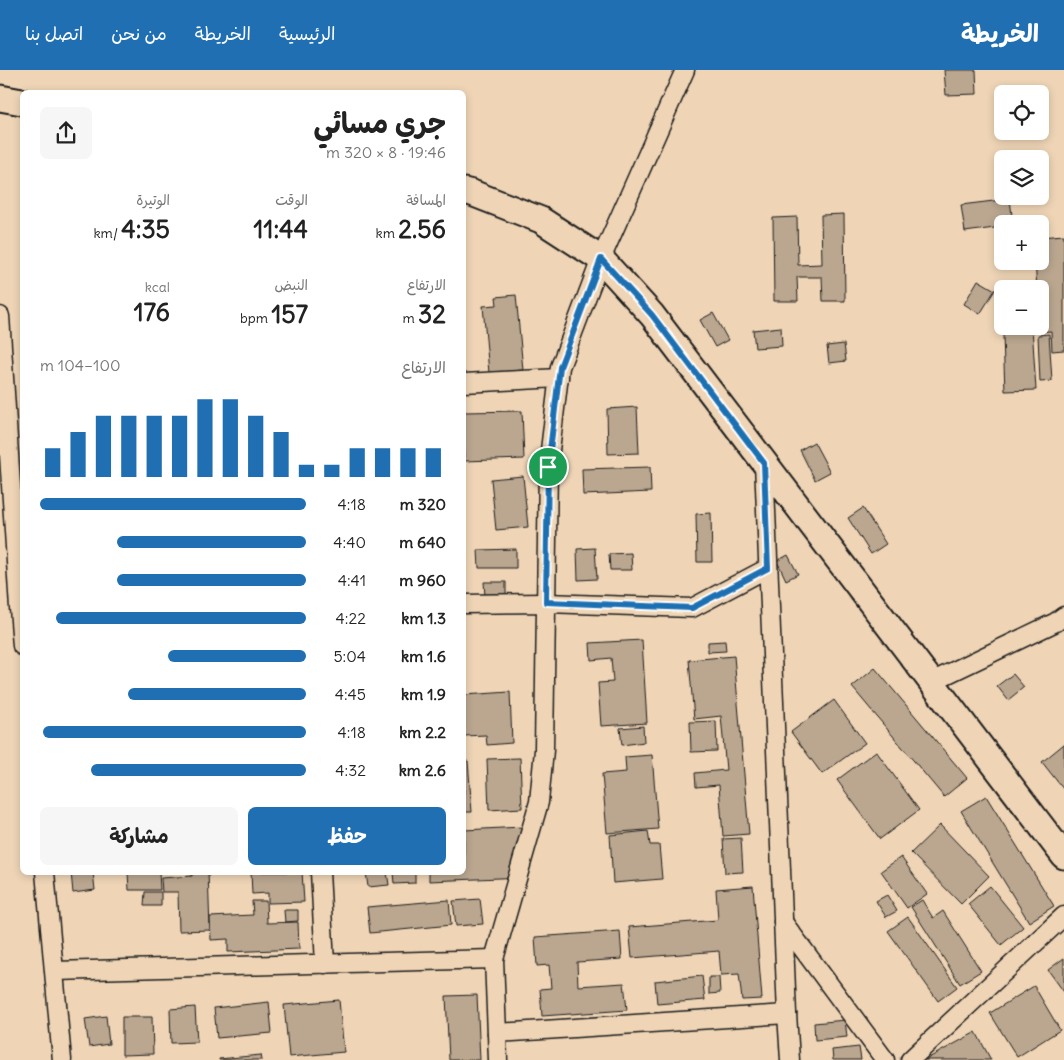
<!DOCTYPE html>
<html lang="ar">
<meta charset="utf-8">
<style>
body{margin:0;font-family:Delius,"Playpen Sans Arabic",sans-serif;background:#f6f6f6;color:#222;direction:rtl;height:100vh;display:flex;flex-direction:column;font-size:19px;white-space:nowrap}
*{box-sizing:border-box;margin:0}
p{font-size:16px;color:#767676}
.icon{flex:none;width:28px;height:28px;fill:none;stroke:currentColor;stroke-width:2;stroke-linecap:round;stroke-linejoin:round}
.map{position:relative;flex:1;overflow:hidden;direction:ltr}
.side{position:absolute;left:20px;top:20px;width:446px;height:785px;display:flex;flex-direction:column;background:#fff;border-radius:8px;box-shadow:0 2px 8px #0003;direction:rtl}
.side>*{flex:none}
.fabs{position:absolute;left:994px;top:15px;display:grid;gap:10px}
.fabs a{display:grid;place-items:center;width:55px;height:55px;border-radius:8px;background:#fff;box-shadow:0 2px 8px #0003;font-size:25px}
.pin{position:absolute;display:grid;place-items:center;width:42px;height:42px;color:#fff;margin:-21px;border:2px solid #fff;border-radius:50%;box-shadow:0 1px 5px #0007}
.round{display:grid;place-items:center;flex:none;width:52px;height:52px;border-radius:8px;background:#f6f6f6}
.summary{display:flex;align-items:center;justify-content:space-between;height:85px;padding:0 20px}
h1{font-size:28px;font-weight:700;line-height:38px}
.stats{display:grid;grid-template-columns:repeat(3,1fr);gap:8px;height:85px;padding:5px 20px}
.stats div{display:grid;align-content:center}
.stats b{font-size:25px;font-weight:700}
.stats small{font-size:14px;font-weight:400}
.stats p{font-size:14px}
.chart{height:140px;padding:10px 20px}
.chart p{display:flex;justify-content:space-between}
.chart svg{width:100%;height:90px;margin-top:5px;stroke:#1f6fb2;stroke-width:6}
.cta{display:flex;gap:10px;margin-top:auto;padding:10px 20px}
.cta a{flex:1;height:58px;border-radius:8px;background:#1f6fb2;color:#fff;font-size:20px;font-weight:700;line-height:58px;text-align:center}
.cta a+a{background:#f6f6f6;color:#222}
ul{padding:0 20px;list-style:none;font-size:16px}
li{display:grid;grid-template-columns:80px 60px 1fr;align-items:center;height:38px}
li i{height:12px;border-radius:6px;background:#1f6fb2}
header{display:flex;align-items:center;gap:30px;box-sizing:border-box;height:70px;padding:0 25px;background:#1f6fb2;color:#fff}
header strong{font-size:24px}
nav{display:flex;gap:28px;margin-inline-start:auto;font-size:18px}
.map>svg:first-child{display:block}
.building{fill:#bba790;stroke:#1c1c1c}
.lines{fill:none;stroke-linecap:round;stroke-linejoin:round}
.street-casing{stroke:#1c1c1c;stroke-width:21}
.secondary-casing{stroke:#1c1c1c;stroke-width:29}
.street{stroke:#efd5b6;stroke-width:18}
.secondary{stroke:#efd5b6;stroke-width:25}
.route-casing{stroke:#fff;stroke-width:10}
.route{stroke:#1f6fb2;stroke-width:6}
</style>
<header>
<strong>الخريطة</strong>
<nav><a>الرئيسية</a><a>الخريطة</a><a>من نحن</a><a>اتصل بنا</a></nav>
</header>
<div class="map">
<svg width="1064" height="990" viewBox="0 0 1064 990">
<rect width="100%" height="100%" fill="#efd5b6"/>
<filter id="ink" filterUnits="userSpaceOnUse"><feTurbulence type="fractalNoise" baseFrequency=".02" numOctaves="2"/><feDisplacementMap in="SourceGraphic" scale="10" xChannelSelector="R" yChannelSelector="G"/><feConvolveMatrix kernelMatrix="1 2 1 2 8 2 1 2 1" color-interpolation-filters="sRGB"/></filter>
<g filter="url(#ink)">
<g class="building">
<polygon points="944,0 976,0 977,24 946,25"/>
<polygon points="1010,129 1013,154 1002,154 1002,157 965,162 961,135"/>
<polygon points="844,144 845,231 823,231 822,207 797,207 798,231 774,231 773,148 797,147 798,195 822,194 821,145"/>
<polygon points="1064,165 1064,280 1052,281 1051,261 1040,262 1040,219 1037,219 1035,191 1040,191 1040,167"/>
<polygon points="978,210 995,220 980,244 964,234"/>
<polygon points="516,225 523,300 489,303 483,236 497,235 496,227"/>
<polygon points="1002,239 1002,256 1032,256 1036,320 1005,321"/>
<polygon points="713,243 728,270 715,277 700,250"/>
<polygon points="781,257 782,276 755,278 753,260"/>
<polygon points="1049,264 1052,311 1040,312 1038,265"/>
<polygon points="844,274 846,291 829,293 827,276"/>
<polygon points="637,337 639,383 608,384 607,339"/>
<polygon points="522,341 524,389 464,391 464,342"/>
<polygon points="814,372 830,402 815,410 800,380"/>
<polygon points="650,397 651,422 583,425 582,399"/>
<polygon points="523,406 528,457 496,460 491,409"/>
<polygon points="863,438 886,474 871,484 848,448"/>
<polygon points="711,443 712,492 697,492 696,444"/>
<polygon points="595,478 597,509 578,510 577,479"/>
<polygon points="516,479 516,498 479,498 478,480"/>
<polygon points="631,483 632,500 610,500 609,484"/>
<polygon points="788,485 798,504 786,510 777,491"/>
<polygon points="484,512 506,512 506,526 485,526"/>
<polygon points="642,570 647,653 601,656 598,613 613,612 611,588 591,590 590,573"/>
<polygon points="725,571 726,581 708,582 708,572"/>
<polygon points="734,586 749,764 723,766 719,715 696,717 695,703 726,700 721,646 694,649 689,590"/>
<polygon points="875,598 967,708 944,727 852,617"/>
<polygon points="1013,604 1024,617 1008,630 997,616"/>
<polygon points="510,622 512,673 487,675 486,665 464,666 464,625"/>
<polygon points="834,630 865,673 822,704 791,662"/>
<polygon points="716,651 717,681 691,682 690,652"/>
<polygon points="643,656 644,672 622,675 620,658"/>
<polygon points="1064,674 1064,720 1042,692"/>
<polygon points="876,681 919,740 880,769 837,710"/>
<polygon points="652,685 658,759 607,763 602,704 626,702 625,687"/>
<polygon points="520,688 522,738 489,740 487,689"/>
<polygon points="468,691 472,742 464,742 464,692"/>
<polygon points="986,726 1054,836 1029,852 961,741"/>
<polygon points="940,755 989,806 961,834 911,783"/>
<polygon points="522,757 524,807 429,811 429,802 464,802 464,760"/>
<polygon points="648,761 650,775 659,775 662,809 613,813 610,765"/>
<polygon points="741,768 743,802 725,803 723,769"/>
<polygon points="901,787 927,824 907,838 881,801"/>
<polygon points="71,802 93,802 95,820 73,823"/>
<polygon points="128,802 159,802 160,820 129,820"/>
<polygon points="192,802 208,802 210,860 179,861 178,822 162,822 161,808 192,806"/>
<polygon points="251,802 302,802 304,832 268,833 268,823 252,824"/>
<polygon points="366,802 387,802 389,815 368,817"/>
<polygon points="393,802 415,802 415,813 394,814"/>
<polygon points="753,816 762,929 742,930 739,904 721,905 719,881 632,888 629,857 718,850 716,819"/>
<polygon points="990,816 1023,857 1001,875 968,834"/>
<polygon points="145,822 161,822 161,836 144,836"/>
<polygon points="887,825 897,841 886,847 876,831"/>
<polygon points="480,829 483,854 456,856 453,831"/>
<polygon points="449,830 451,855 370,863 367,837"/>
<polygon points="922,830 933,848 943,841 981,901 960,914 911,837"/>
<polygon points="252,831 266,831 267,853 298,852 299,879 228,882 228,869 211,870 210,847 253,845"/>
<polygon points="284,840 298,840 298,851 285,852"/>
<polygon points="908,847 957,917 938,931 888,861"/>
<polygon points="620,861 622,889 577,892 578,916 624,913 627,940 542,946 540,919 551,918 549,895 537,896 535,867"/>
<polygon points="1064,888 1064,922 1048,900"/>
<polygon points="702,906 705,930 657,934 655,911"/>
<polygon points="709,907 719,907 720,923 709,924"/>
<polygon points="1034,916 1060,960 1017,987 990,943"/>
<polygon points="477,925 480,990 449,990 446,926"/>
<polygon points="339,930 344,982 289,987 284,935"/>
<polygon points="269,932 272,963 217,968 214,938"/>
<polygon points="195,937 197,972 171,973 170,939"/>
<polygon points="106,946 109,974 89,977 85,949"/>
<polygon points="122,947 152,947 153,984 122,985"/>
<polygon points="845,950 847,967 815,970 814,953"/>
<polygon points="976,962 991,990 925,990"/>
<polygon points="859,977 861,990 833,990 832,980"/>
<polygon points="261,985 262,990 219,990 219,989"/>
</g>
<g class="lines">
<defs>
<g id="street">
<polyline points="0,246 19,538 22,576"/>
<polyline points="464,313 559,308"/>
<polyline points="764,393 787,944 790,990"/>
<polyline points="464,534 546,533 692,538 768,498"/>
<polyline points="931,612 1056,552 1064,546"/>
<polyline points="45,802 62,990"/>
<polyline points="320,802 325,894"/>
<polyline points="783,852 885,990"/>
<polyline points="55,901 494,889"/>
<polyline points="497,963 787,944"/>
<polyline points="498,990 494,889 539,732 544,680 548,397 560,297 601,189 685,0"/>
<polyline points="910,990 1064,846"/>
</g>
<g id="secondary">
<polyline points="0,28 22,32"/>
<polyline points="464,121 472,123 541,150 601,189 652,245 1064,786"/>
</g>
</defs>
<use href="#street" class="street-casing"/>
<use href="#secondary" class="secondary-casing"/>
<use href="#street" class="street"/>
<use href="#secondary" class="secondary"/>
</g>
</g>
<g class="lines" filter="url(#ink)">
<defs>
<polygon id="route" points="601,189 652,245 764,393 768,498 692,538 546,532 548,397 560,297"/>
</defs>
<use href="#route" class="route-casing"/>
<use href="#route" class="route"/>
</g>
</svg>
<div class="fabs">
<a><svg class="icon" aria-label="locate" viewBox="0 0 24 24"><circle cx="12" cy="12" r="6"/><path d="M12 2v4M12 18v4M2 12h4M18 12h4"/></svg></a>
<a><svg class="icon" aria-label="layers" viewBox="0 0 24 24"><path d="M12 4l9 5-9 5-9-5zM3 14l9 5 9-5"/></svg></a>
<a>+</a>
<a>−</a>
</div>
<div class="pin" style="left:548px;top:397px;background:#1e9e55"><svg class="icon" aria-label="arrive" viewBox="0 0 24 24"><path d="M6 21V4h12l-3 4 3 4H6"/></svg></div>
<section class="side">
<div class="summary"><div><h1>جري مسائي</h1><p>19:46 · 8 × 320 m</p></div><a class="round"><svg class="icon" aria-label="share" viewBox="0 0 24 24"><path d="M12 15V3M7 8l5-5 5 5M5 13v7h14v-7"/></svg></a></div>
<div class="stats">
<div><p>المسافة</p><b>2.56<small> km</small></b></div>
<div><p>الوقت</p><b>11:44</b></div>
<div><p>الوتيرة</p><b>4:35<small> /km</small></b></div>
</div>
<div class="stats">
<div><p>الارتفاع</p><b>32<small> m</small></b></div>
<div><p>النبض</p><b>157<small> bpm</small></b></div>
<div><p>kcal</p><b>176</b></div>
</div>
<div class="chart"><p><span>الارتفاع</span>100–104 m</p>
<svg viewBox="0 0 160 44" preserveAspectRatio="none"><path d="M5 44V30M15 44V22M25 44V14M35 44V14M45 44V14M55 44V14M65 44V6M75 44V6M85 44V14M95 44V22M105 44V38M115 44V38M125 44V30M135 44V30M145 44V30M155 44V30"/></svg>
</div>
<ul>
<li><b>320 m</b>4:18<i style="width:100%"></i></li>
<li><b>640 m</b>4:40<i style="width:71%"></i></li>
<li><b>960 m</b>4:41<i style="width:71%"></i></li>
<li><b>1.3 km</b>4:22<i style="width:94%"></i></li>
<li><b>1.6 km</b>5:04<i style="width:52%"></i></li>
<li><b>1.9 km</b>4:45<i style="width:67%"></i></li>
<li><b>2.2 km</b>4:18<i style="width:99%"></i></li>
<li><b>2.6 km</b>4:32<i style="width:81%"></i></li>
</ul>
<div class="cta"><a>حفظ</a><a>مشاركة</a></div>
</section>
</div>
